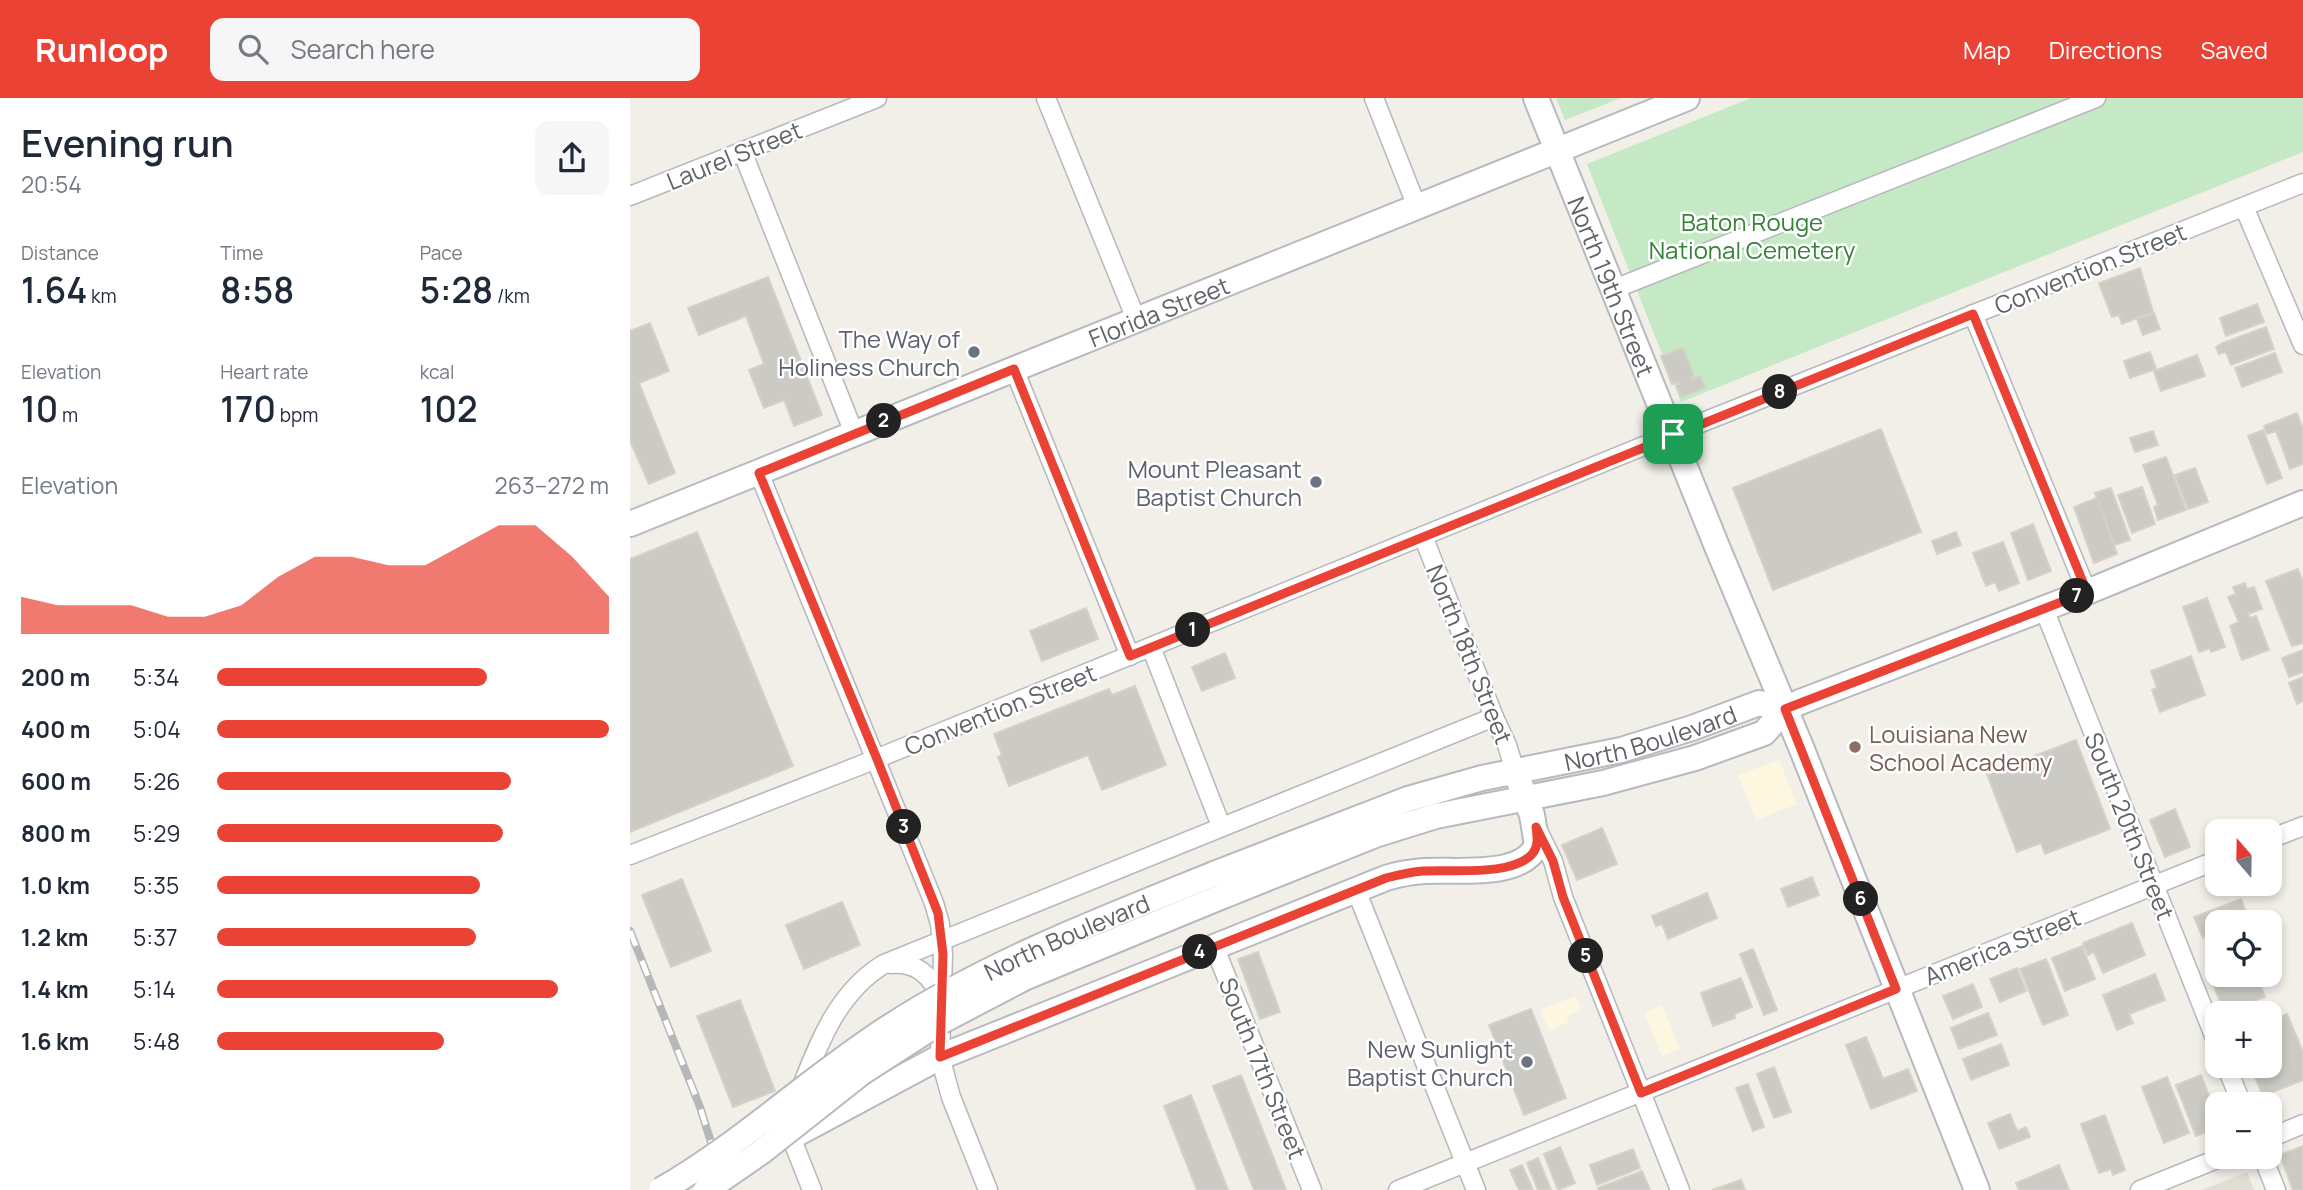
<!DOCTYPE html>
<meta charset="utf-8">
<style>
body{margin:0;font-family:Manrope,sans-serif;background:#f6f6f7;color:#1f2937;height:100vh;display:flex;flex-direction:column;font-size:26px;white-space:nowrap}
*{box-sizing:border-box;margin:0}
p{font-size:23px;color:#747a83}
.icon{flex:none;width:38px;height:38px;fill:none;stroke:currentColor;stroke-width:2;stroke-linecap:round;stroke-linejoin:round}
.map{position:relative;flex:1;overflow:hidden}
.panel{display:flex;flex-direction:column;background:#fff;width:630px}
.panel>*{flex:none}
.needle{width:46px;rotate:340deg}
.tools{position:absolute;left:1575px;top:721px;display:grid;gap:14px}
.tools a{display:grid;place-items:center;width:77px;height:77px;border-radius:14px;background:#fff;box-shadow:0 4px 10px #0003;font-size:35px}
.pin{position:absolute;display:grid;place-items:center;width:60px;height:60px;color:#fff;margin:-30px;border-radius:14px;box-shadow:0 4px 10px #0006}
.km{position:absolute;width:35px;height:35px;margin:-18px;border-radius:50%;background:#222;color:#fff;font-size:19px;line-height:35px;text-align:center}
.round{display:grid;place-items:center;flex:none;width:74px;height:74px;border-radius:14px;background:#f6f6f7}
.overview{display:flex;align-items:center;justify-content:space-between;height:119px;padding:0 21px}
h1{font-size:38px;font-weight:600;line-height:52px}
.stats{display:grid;grid-template-columns:repeat(3,1fr);gap:10px;height:119px;padding:7px 21px}
.stats div{display:grid;align-content:center}
.stats b{font-size:35px;font-weight:600}
.stats small{font-size:19px;font-weight:400}
.stats p{font-size:19px}
.chart{height:196px;padding:14px 21px}
.chart p{display:flex;justify-content:space-between}
.chart svg{width:100%;height:126px;margin-top:7px;fill:#ea4335;opacity:.7}
ul{padding:0 21px;list-style:none;font-size:23px}
li{display:grid;grid-template-columns:112px 84px 1fr;align-items:center;height:52px}
li i{height:18px;border-radius:9px;background:#ea4335}
header{display:flex;align-items:center;gap:42px;box-sizing:border-box;height:98px;padding:0 35px;background:#ea4335;color:#fff}
header strong{font-size:33px}
nav{display:flex;gap:38px;margin-inline-start:auto;font-size:24px}
.search{width:490px;height:63px;background:#f6f6f7;display:flex;align-items:center;gap:18px;box-sizing:border-box;padding:0 24px;border-radius:14px;color:#747a83;font-size:26px}
main{display:flex;flex:1;min-height:0}
.map>svg:first-child{display:block}
.commercial{fill:#fef7e0}
.education{fill:#e1ded6}
.green{fill:#c5e8c5}
.building{fill:#cccac5;stroke:#d6d1c6;stroke-width:2}
.lines{fill:none;stroke-linecap:round;stroke-linejoin:round}
.street-casing{stroke:#b5b8bc;stroke-width:21}
.secondary-casing{stroke:#b6babf;stroke-width:28}
.street{stroke:#fff;stroke-width:18}
.secondary{stroke:#fff;stroke-width:24}
.rail-casing{stroke:#b6b7b8;stroke-width:8}
.rail{stroke:#fff;stroke-width:5;stroke-dasharray:16;stroke-linecap:butt}
.secondary-bridge-casing{stroke:#b6babf;stroke-width:28;stroke-linecap:butt}
.secondary-bridge{stroke:#fff;stroke-width:24}
.route-casing{stroke:#fff;stroke-width:14}
.route{stroke:#ea4335;stroke-width:9}
.worship-dot{fill:#6b7280;stroke:#fff;stroke-width:2.5}
.education-dot{fill:#8d6e63;stroke:#fff;stroke-width:2.5}
.labels{text-anchor:middle;dominant-baseline:central;stroke-width:5;stroke-linejoin:round;paint-order:stroke}
.street-label{font-size:24px;fill:#5f6368;stroke:#fff}
.park-label{font-size:24px;fill:#348238;stroke:#fff}
.worship-label{font-size:24px;fill:#5b616d;stroke:#fff;text-anchor:end}
.education-label{font-size:24px;fill:#785e54;stroke:#fff;text-anchor:start}
</style>
<header>
<strong>Runloop</strong>
<div class="search"><svg class="icon" aria-label="search" viewBox="0 0 24 24"><circle cx="10" cy="10" r="6"/><path d="M15 15l6 6"/></svg>Search here</div>
<nav><a>Map</a><a>Directions</a><a>Saved</a></nav>
</header>
<main>
<section class="panel">
<div class="overview"><div><h1>Evening run</h1><p>20:54</p></div><a class="round"><svg class="icon" aria-label="share" viewBox="0 0 24 24"><path d="M12 15V3M7 8l5-5 5 5M5 13v7h14v-7"/></svg></a></div>
<div class="stats">
<div><p>Distance</p><b>1.64<small> km</small></b></div>
<div><p>Time</p><b>8:58</b></div>
<div><p>Pace</p><b>5:28<small> /km</small></b></div>
</div>
<div class="stats">
<div><p>Elevation</p><b>10<small> m</small></b></div>
<div><p>Heart rate</p><b>170<small> bpm</small></b></div>
<div><p>kcal</p><b>102</b></div>
</div>
<div class="chart"><p><span>Elevation</span>263–272 m</p>
<svg viewBox="0 0 160 44" preserveAspectRatio="none"><path d="M0 44V31L10 34L20 34L30 34L40 38L50 38L60 34L70 24L80 17L90 17L100 20L110 20L120 13L130 6L140 6L150 17L160 31V44z"/></svg>
</div>
<ul>
<li><b>200 m</b>5:34<i style="width:69%"></i></li>
<li><b>400 m</b>5:04<i style="width:100%"></i></li>
<li><b>600 m</b>5:26<i style="width:75%"></i></li>
<li><b>800 m</b>5:29<i style="width:73%"></i></li>
<li><b>1.0 km</b>5:35<i style="width:67%"></i></li>
<li><b>1.2 km</b>5:37<i style="width:66%"></i></li>
<li><b>1.4 km</b>5:14<i style="width:87%"></i></li>
<li><b>1.6 km</b>5:48<i style="width:58%"></i></li>
</ul>
</section>
<div class="map">
<svg width="1673" height="1092" viewBox="0 0 1673 1092">
<rect width="100%" height="100%" fill="#f1efe8"/>
<g class="commercial">
<polygon points="1149,662 1167,706 1126,722 1108,677"/>
<polygon points="946,898 951,912 937,918 939,924 919,932 910,912"/>
<polygon points="1032,907 1050,951 1032,958 1014,914"/>
</g>
<polygon class="education" points="1617,1074 1624,1092 1572,1092"/>
<g class="green">
<polygon points="926,0 991,0 935,22"/>
<polygon points="1121,0 1673,0 1673,54 1051,304 957,66"/>
</g>
<g class="building">
<polygon points="1510,170 1523,214 1492,226 1489,217 1482,219 1469,185"/>
<polygon points="138,179 192,317 164,328 154,302 134,310 119,272 134,266 116,218 69,237 58,210"/>
<polygon points="1627,206 1634,224 1596,238 1590,220"/>
<polygon points="1524,215 1530,231 1513,237 1507,221"/>
<polygon points="20,225 39,273 9,285 45,375 19,386 0,343 0,233"/>
<polygon points="1636,229 1644,251 1601,267 1596,254 1589,256 1586,249 1593,245"/>
<polygon points="1053,250 1064,278 1060,280 1061,282 1070,278 1075,290 1051,299 1047,288 1050,286 1049,284 1042,286 1031,258"/>
<polygon points="1520,254 1526,271 1500,280 1494,263"/>
<polygon points="1645,255 1652,274 1612,289 1605,270"/>
<polygon points="1567,257 1575,278 1531,293 1524,273"/>
<polygon points="1667,315 1673,331 1673,366 1660,371 1646,333 1637,336 1634,328"/>
<polygon points="1251,331 1291,434 1143,492 1103,390"/>
<polygon points="1633,332 1652,380 1637,386 1618,338"/>
<polygon points="1523,333 1528,347 1505,354 1500,340"/>
<polygon points="1536,359 1556,412 1528,422 1524,409 1528,407 1513,367"/>
<polygon points="1565,370 1578,404 1558,411 1545,377"/>
<polygon points="1512,389 1525,426 1502,435 1488,397"/>
<polygon points="1481,390 1500,442 1484,447 1465,395"/>
<polygon points="1467,400 1487,456 1464,465 1444,409"/>
<polygon points="1403,426 1421,473 1398,482 1381,435"/>
<polygon points="67,434 163,668 0,734 0,461"/>
<polygon points="1326,434 1331,447 1307,456 1302,443"/>
<polygon points="1373,444 1389,485 1369,493 1365,484 1356,488 1343,455"/>
<polygon points="1668,471 1673,484 1673,545 1662,548 1636,483"/>
<polygon points="1615,485 1617,491 1624,489 1632,511 1618,516 1620,520 1626,518 1639,552 1612,562 1600,528 1609,524 1598,499 1606,496 1603,489"/>
<polygon points="1577,500 1595,549 1581,554 1580,550 1569,554 1553,509"/>
<polygon points="456,510 468,541 412,563 400,533"/>
<polygon points="1673,552 1673,574 1659,579 1652,560"/>
<polygon points="595,555 605,580 572,593 562,569"/>
<polygon points="1561,558 1575,597 1530,614 1522,592 1527,590 1521,573"/>
<polygon points="1673,579 1673,603 1667,606 1659,585"/>
<polygon points="505,588 536,667 472,692 458,657 379,688 368,659 372,657 364,636 479,591 482,597"/>
<polygon points="1446,642 1480,731 1415,756 1411,745 1387,754 1357,676"/>
<polygon points="1545,711 1560,749 1535,759 1520,722"/>
<polygon points="972,730 987,766 947,782 932,747"/>
<polygon points="1182,779 1189,797 1158,809 1151,791"/>
<polygon points="52,781 81,853 41,869 12,797"/>
<polygon points="1077,795 1087,820 1038,841 1032,826 1026,828 1022,818"/>
<polygon points="1611,801 1619,822 1613,824 1587,824 1587,834 1573,840 1564,819"/>
<polygon points="212,804 230,847 174,871 156,827"/>
<polygon points="1502,825 1515,857 1473,875 1464,854 1458,857 1453,845"/>
<polygon points="1452,848 1465,881 1435,893 1422,860"/>
<polygon points="1123,851 1147,912 1134,917 1110,856"/>
<polygon points="628,854 650,914 630,921 608,861"/>
<polygon points="1416,861 1438,917 1413,927 1390,871"/>
<polygon points="1387,870 1396,893 1370,904 1360,881"/>
<polygon points="1525,876 1535,902 1499,916 1503,925 1487,932 1473,897"/>
<polygon points="1612,877 1627,877 1635,899 1594,914 1584,888"/>
<polygon points="1111,880 1122,909 1104,916 1105,920 1083,928 1071,895"/>
<polygon points="1343,886 1352,909 1323,921 1313,898"/>
<polygon points="110,902 145,993 103,1009 67,918"/>
<polygon points="901,911 936,1000 894,1017 859,927"/>
<polygon points="1358,915 1367,937 1329,951 1321,930"/>
<polygon points="1657,916 1673,954 1673,982 1633,998 1624,977 1629,975 1626,968 1640,968 1640,923"/>
<polygon points="1236,939 1253,981 1278,971 1287,993 1241,1011 1216,947"/>
<polygon points="1371,946 1379,967 1341,982 1333,961"/>
<polygon points="1144,969 1161,1014 1144,1020 1127,976"/>
<polygon points="611,977 656,1092 624,1092 583,988"/>
<polygon points="1571,977 1587,1018 1587,1030 1566,1038 1546,987"/>
<polygon points="1537,979 1559,1035 1534,1045 1512,989"/>
<polygon points="1118,986 1134,1029 1123,1033 1106,990"/>
<polygon points="561,997 598,1092 567,1092 534,1008"/>
<polygon points="1380,1016 1387,1033 1396,1029 1400,1039 1369,1051 1358,1025"/>
<polygon points="1475,1017 1495,1072 1483,1077 1481,1071 1469,1075 1451,1026"/>
<polygon points="1673,1048 1673,1092 1663,1092 1650,1057"/>
<polygon points="930,1049 945,1085 928,1092 914,1056"/>
<polygon points="1003,1051 1010,1070 967,1087 960,1067"/>
<polygon points="908,1060 921,1092 908,1092 897,1065"/>
<polygon points="892,1067 903,1092 889,1092 880,1072"/>
<polygon points="1429,1067 1439,1092 1389,1092 1386,1085"/>
<polygon points="1012,1073 1020,1092 969,1092 968,1090"/>
<polygon points="1111,1082 1115,1092 1082,1092"/>
</g>
<g class="lines">
<defs>
<g id="street">
<polyline points="416,0 506,221"/>
<polyline points="744,0 787,109"/>
<polyline points="112,53 224,335"/>
<polyline points="0,98 247,0"/>
<polyline points="1614,109 1673,247"/>
<polyline points="984,191 1466,0"/>
<polyline points="1343,216 1457,494"/>
<polyline points="384,271 500,558"/>
<polyline points="129,375 304,805 310,826 313,856 310,959 321,999 358,1092"/>
<polyline points="793,438 864,619 877,647 885,673"/>
<polyline points="1414,511 1587,945"/>
<polyline points="521,549 591,728"/>
<polyline points="907,731 923,763 933,799 1050,1092"/>
<polyline points="1640,741 1673,728"/>
<polyline points="0,757 231,667 1043,336 1673,85"/>
<polyline points="726,792 846,1092"/>
<polyline points="584,848 682,1092"/>
<path d="M 261,866 C 287,864 300,877 311,899"/>
<polyline points="1596,968 1612,1006"/>
<path d="M 170,993 C 189,944 208,894 254,866 L 864,619"/>
<polyline points="159,1030 161,1039 182,1092"/>
<polyline points="1640,1040 1673,1026"/>
<polyline points="1633,1059 1646,1092"/>
<polyline points="768,1092 1587,762"/>
<polyline points="1510,1092 1592,1059"/>
</g>
<g id="secondary">
<path id="s1" d="M 906,0 L 1088,451 L 1171,649 L 1347,1092"/>
<path id="s2" d="M 0,426 L 1057,0"/>
<path id="s3" d="M 584,776 L 778,701 L 852,680 L 991,652 L 1062,630 L 1129,605 L 1155,611"/>
<polyline points="593,798 745,737 806,718 973,685 1065,660 1134,635 1155,611 1170,604 1457,494 1673,405"/>
<path d="M 161,1039 L 310,959 L 756,780 C 768,776 781,774 794,773 C 825,771 892,781 907,747 L 902,717 L 885,673"/>
</g>
</defs>
<use href="#street" class="street-casing"/>
<use href="#secondary" class="secondary-casing"/>
<use href="#street" class="street"/>
<use href="#secondary" class="secondary"/>
<defs>
<polyline id="rail" points="0,833 70,1009 96,1092"/>
</defs>
<use href="#rail" class="rail-casing"/>
<use href="#rail" class="rail"/>
<defs>
<g id="secondary-bridge">
<path id="s4" d="M 31,1092 C 113,1045 181,979 261,928 C 362,863 473,821 584,776"/>
<polyline points="76,1092 131,1054 231,975 310,924 394,880 593,798"/>
</g>
</defs>
<use href="#secondary-bridge" class="secondary-bridge-casing"/>
<use href="#secondary-bridge" class="secondary-bridge"/>
</g>
<g class="lines">
<defs>
<path id="route" d="M 1343,216 L 1457,494 L 1155,611 L 1266,891 L 1011,995 L 933,799 L 923,763 L 906,729 C 907,738 909,747 903,755 C 884,779 821,771 793,773 C 780,774 768,777 756,780 L 310,959 L 313,856 L 308,815 L 247,661 L 129,375 L 384,271 L 500,558 Z"/>
</defs>
<use href="#route" class="route-casing"/>
<use href="#route" class="route"/>
</g>
<g class="worship-dot">
<circle cx="344" cy="254" r="7"/>
<circle cx="686" cy="384" r="7"/>
<circle cx="897" cy="964" r="7"/>
</g>
<circle class="education-dot" cx="1225" cy="649" r="7"/>
<g class="labels">
<g class="street-label">
<text transform="translate(104 57) rotate(-22)">Laurel Street</text>
<text transform="translate(1460 170) rotate(-22)">Convention Street</text>
<text stroke="none"><textPath href="#s1" startOffset="203">North 19th Street</textPath></text>
<text stroke="none"><textPath href="#s2" startOffset="570">Florida Street</textPath></text>
<text transform="translate(840 556) rotate(68)">North 18th Street</text>
<text transform="translate(370 611) rotate(-22)">Convention Street</text>
<text stroke="none"><textPath href="#s3" startOffset="458">North Boulevard</textPath></text>
<text transform="translate(1500 728) rotate(68)">South 20th Street</text>
<text stroke="none"><textPath href="#s4" startOffset="480">North Boulevard</textPath></text>
<text transform="translate(1372 848) rotate(-22)">America Street</text>
<text transform="translate(633 970) rotate(68)">South 17th Street</text>
</g>
<g class="park-label">
<text x="1122" y="123">Baton Rouge<tspan x="1122" dy="28">National Cemetery</tspan></text>
</g>
<g class="worship-label">
<text x="330" y="240">The Way of<tspan x="330" dy="28">Holiness Church</tspan></text>
<text x="672" y="370">Mount Pleasant<tspan x="672" dy="28">Baptist Church</tspan></text>
<text x="883" y="950">New Sunlight<tspan x="883" dy="28">Baptist Church</tspan></text>
</g>
<g class="education-label">
<text x="1239" y="635">Louisiana New<tspan x="1239" dy="28">School Academy</tspan></text>
</g>
</g>
</svg>
<div class="tools">
<a><svg class="needle" viewBox="-14 -14 28 28"><path d="M0-13l5 13h-10z" fill="#e53935"/><path d="M0 13l5-13h-10z" fill="#747a83"/></svg></a>
<a><svg class="icon" aria-label="locate" viewBox="0 0 24 24"><circle cx="12" cy="12" r="6"/><path d="M12 2v4M12 18v4M2 12h4M18 12h4"/></svg></a>
<a>+</a>
<a>−</a>
</div>
<div class="pin" style="left:1043px;top:336px;background:#1e9e55"><svg class="icon" aria-label="arrive" viewBox="0 0 24 24"><path d="M6 21V4h12l-3 4 3 4H6"/></svg></div>
<b class="km" style="left:563px;top:532px">1</b>
<b class="km" style="left:254px;top:323px">2</b>
<b class="km" style="left:274px;top:729px">3</b>
<b class="km" style="left:570px;top:854px">4</b>
<b class="km" style="left:956px;top:858px">5</b>
<b class="km" style="left:1231px;top:801px">6</b>
<b class="km" style="left:1447px;top:498px">7</b>
<b class="km" style="left:1150px;top:294px">8</b>
</div>
</main>
